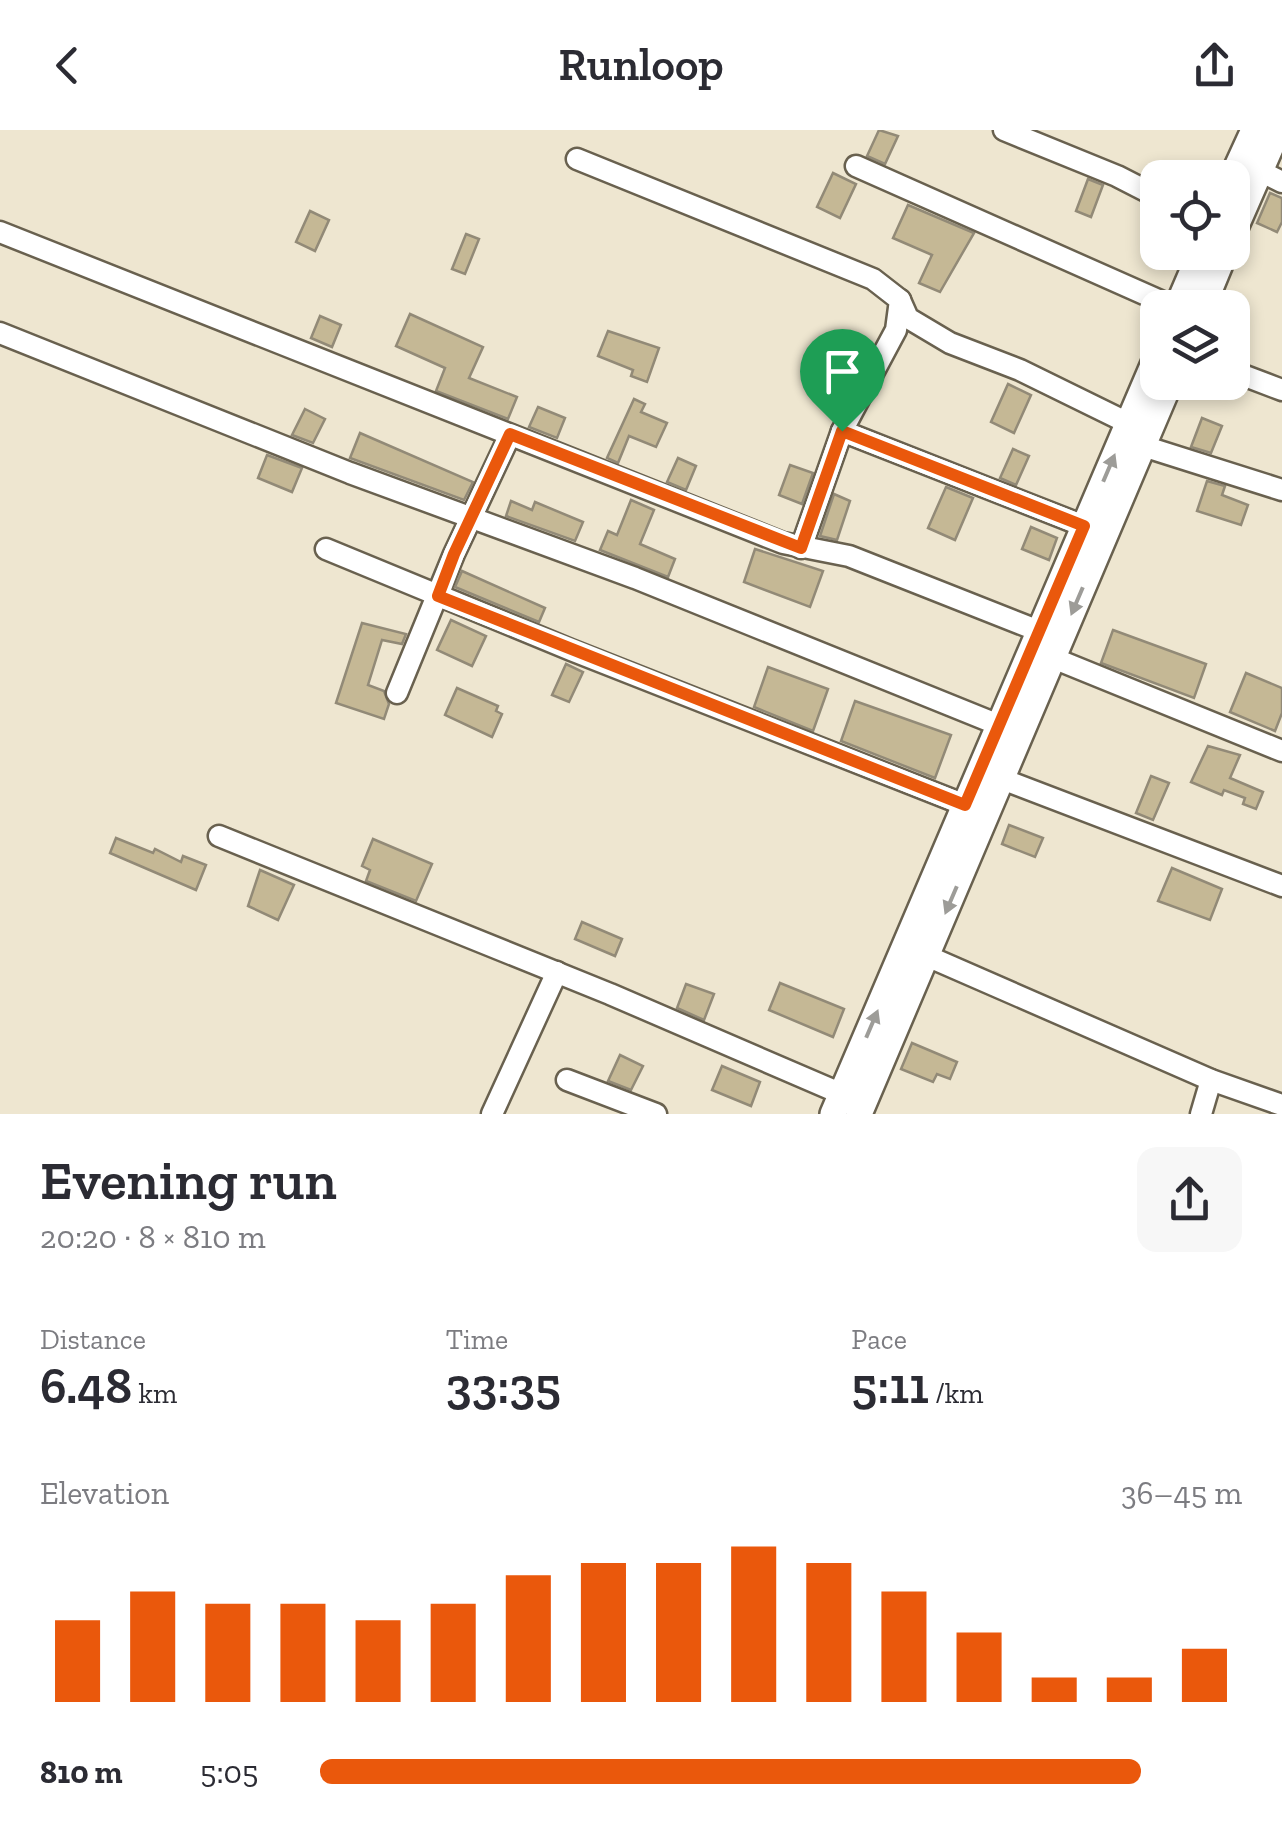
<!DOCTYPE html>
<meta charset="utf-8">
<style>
body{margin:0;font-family:"Zilla Slab",serif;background:#f7f7f7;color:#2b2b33;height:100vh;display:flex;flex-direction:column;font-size:38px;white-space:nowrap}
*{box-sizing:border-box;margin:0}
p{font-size:32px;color:#7c7c81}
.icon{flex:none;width:55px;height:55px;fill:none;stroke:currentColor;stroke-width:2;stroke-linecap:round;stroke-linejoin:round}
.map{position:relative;height:984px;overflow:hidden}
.sheet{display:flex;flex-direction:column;background:#fff;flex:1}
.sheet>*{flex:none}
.buttons{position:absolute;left:1140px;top:30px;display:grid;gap:20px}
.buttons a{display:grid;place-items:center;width:110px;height:110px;border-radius:20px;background:#fff;box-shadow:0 5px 15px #0003;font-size:50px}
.pin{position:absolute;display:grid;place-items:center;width:85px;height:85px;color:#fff;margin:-102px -42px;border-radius:50% 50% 50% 0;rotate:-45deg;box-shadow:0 0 10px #0007}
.pin .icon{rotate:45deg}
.round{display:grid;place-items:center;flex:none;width:105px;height:105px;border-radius:20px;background:#f7f7f7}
.overview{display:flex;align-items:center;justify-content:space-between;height:170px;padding:0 40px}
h1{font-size:55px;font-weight:600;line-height:75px}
.stats{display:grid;grid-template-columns:repeat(3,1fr);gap:15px;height:170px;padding:10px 40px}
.stats div{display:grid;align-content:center}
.stats b{font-size:50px;font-weight:600}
.stats small{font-size:28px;font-weight:400}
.stats p{font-size:28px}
.chart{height:280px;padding:20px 40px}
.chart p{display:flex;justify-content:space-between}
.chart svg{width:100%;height:180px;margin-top:10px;stroke:#ea580c;stroke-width:6}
ul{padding:0 40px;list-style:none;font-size:32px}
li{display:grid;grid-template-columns:160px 120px 1fr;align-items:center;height:75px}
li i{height:25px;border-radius:12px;background:#ea580c}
header{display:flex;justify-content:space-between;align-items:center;height:130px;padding:0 40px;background:#fff;font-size:45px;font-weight:600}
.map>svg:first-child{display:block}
.building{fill:#c5b895;stroke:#928a77;stroke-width:2.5}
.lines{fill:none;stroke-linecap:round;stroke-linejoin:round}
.minor-casing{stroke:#69614f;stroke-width:25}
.major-casing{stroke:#69614f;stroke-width:30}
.minor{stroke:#fff;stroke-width:20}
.major{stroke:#fff;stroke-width:25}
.oneway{fill:#9d9c98}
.route-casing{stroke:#fff;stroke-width:20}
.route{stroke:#ea580c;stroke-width:12}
</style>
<header><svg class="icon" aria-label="back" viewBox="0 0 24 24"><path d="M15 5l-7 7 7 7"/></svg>Runloop<svg class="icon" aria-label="share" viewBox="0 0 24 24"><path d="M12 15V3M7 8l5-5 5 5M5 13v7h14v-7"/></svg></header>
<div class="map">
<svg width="1282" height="984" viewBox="0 0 1282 984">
<rect width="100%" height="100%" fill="#eee6d0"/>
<g class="building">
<polygon points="879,0 898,6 885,34 867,26"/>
<polygon points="833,43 856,54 840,88 817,77"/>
<polygon points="1088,49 1103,55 1091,87 1076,81"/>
<polygon points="1270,63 1282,68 1282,92 1277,102 1257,93"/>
<polygon points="908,75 974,103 940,162 919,153 932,125 893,108"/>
<polygon points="310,81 329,90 315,121 296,112"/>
<polygon points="466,104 479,109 465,144 452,139"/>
<polygon points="410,184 483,217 469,248 517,267 508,289 436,261 445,238 396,216"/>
<polygon points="320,186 341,195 332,217 311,208"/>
<polygon points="608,201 659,218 647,252 631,246 633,240 598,226"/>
<polygon points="1008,254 1031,265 1014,303 991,292"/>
<polygon points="634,269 645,274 641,282 667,293 656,317 629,306 618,333 607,328"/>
<polygon points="538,277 565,288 557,308 529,297"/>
<polygon points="305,279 325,289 313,313 292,305"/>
<polygon points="1202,288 1222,296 1211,323 1191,317"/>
<polygon points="360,303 473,352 464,370 350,328"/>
<polygon points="1013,319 1029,326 1016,355 1000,348"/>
<polygon points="267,325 302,338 292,362 258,348"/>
<polygon points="678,328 696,336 686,360 667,352"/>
<polygon points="790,335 813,343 802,374 779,365"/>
<polygon points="1207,351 1225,356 1222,365 1248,375 1241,395 1197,381"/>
<polygon points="946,357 973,368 955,410 928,398"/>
<polygon points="834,364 850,371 837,410 820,406"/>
<polygon points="631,370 654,380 640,414 675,429 668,447 600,420 608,401 617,405"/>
<polygon points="511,371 532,380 535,372 583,392 575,411 506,386"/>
<polygon points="1031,397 1057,408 1049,430 1022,419"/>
<polygon points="755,419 823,441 810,477 744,452"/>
<polygon points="462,441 545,478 539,492 455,457"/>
<polygon points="451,490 486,506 472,536 437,520"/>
<polygon points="362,493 406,504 402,514 382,510 368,555 384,561 389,574 384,589 336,573"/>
<polygon points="1113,500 1206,534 1194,568 1101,533"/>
<polygon points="566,534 583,542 569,572 552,565"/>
<polygon points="768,537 828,559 813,601 754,577"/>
<polygon points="1246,543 1282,558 1282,583 1275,601 1230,582"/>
<polygon points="457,558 498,576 496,581 502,584 492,607 445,585"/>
<polygon points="855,571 951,605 935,648 841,611"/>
<polygon points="1208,616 1240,625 1230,648 1263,662 1256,679 1243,674 1245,668 1224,660 1222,665 1191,652"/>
<polygon points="1151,646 1169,653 1153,690 1136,683"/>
<polygon points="1009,695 1043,708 1035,727 1002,714"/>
<polygon points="116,708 153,723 155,719 181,732 183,726 206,735 196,760 110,723"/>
<polygon points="373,709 432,734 416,771 366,751 370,740 362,736"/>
<polygon points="1172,738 1222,759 1210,790 1158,771"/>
<polygon points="260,740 294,755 278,790 248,776"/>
<polygon points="582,792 622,809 615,826 575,809"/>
<polygon points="780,853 844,879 833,907 769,880"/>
<polygon points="686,854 714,864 704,890 677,878"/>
<polygon points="912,913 957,932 950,949 937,944 933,952 901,939"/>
<polygon points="620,925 643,936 631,960 608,951"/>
<polygon points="722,936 760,952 751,976 712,960"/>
</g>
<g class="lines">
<defs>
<g id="minor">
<polyline points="1004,0 1117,46 1158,67"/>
<polyline points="577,29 873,149 900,170 896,200 842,301 801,418"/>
<polyline points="856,36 1176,178"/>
<polyline points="1260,41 1282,52"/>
<polyline points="0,102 783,413 849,426 1039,501"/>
<polyline points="900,170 908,188 950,213 1020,240 1128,293"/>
<polyline points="0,203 350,343 635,448 999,595"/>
<polyline points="1232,241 1282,260"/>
<polyline points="842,301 1084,396"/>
<polyline points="1143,316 1282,360"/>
<polyline points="326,419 571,520 965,675"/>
<polyline points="1053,528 1282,621"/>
<polyline points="397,563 454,424 510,305"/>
<polyline points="1002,649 1282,756"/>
<polyline points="219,706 610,864 842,964"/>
<polyline points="927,826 1211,950 1282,975"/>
<polyline points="567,950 656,984"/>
<polyline points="492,984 557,842"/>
<polyline points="1201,984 1211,950"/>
</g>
<g id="major">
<polyline points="1232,48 1254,0"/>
<polyline points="1232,105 1278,0"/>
<polyline points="1177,178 1201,122"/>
<polyline points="1202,178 1225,122"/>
<polyline points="833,984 1158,224"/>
<polyline points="859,984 1170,252"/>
</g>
</defs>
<use href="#minor" class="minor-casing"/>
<use href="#major" class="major-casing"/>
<use href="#minor" class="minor"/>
<use href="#major" class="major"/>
</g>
<defs><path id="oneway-solid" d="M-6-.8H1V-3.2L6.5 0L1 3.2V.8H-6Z" transform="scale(2.5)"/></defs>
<g class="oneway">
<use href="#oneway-solid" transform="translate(1109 338) rotate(-67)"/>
<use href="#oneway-solid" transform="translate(1077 471) rotate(113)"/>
<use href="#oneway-solid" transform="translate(951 770) rotate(113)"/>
<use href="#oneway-solid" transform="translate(872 894) rotate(-67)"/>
</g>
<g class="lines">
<defs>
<polygon id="route" points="842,301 1084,396 965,675 438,466 454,424 510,304 801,418"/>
</defs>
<use href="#route" class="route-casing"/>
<use href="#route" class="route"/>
</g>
</svg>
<div class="buttons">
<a><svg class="icon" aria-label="locate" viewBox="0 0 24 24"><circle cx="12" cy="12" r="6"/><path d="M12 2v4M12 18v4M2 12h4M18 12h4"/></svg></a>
<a><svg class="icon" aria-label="layers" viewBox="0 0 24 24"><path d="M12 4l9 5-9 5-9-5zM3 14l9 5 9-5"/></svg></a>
</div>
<div class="pin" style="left:842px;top:301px;background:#1e9e55"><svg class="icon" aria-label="arrive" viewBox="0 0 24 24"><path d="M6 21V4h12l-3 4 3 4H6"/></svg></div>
</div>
<section class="sheet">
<div class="overview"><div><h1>Evening run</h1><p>20:20 · 8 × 810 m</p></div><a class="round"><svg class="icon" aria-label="share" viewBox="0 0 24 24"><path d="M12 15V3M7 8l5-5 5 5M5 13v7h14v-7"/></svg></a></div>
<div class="stats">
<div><p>Distance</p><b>6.48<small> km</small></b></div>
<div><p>Time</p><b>33:35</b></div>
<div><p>Pace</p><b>5:11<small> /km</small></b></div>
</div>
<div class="chart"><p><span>Elevation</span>36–45 m</p>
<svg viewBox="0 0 160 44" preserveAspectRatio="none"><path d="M5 44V24M15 44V17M25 44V20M35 44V20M45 44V24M55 44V20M65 44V13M75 44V10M85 44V10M95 44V6M105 44V10M115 44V17M125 44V27M135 44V38M145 44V38M155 44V31"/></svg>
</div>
<ul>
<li><b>810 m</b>5:05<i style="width:89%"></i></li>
</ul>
</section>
